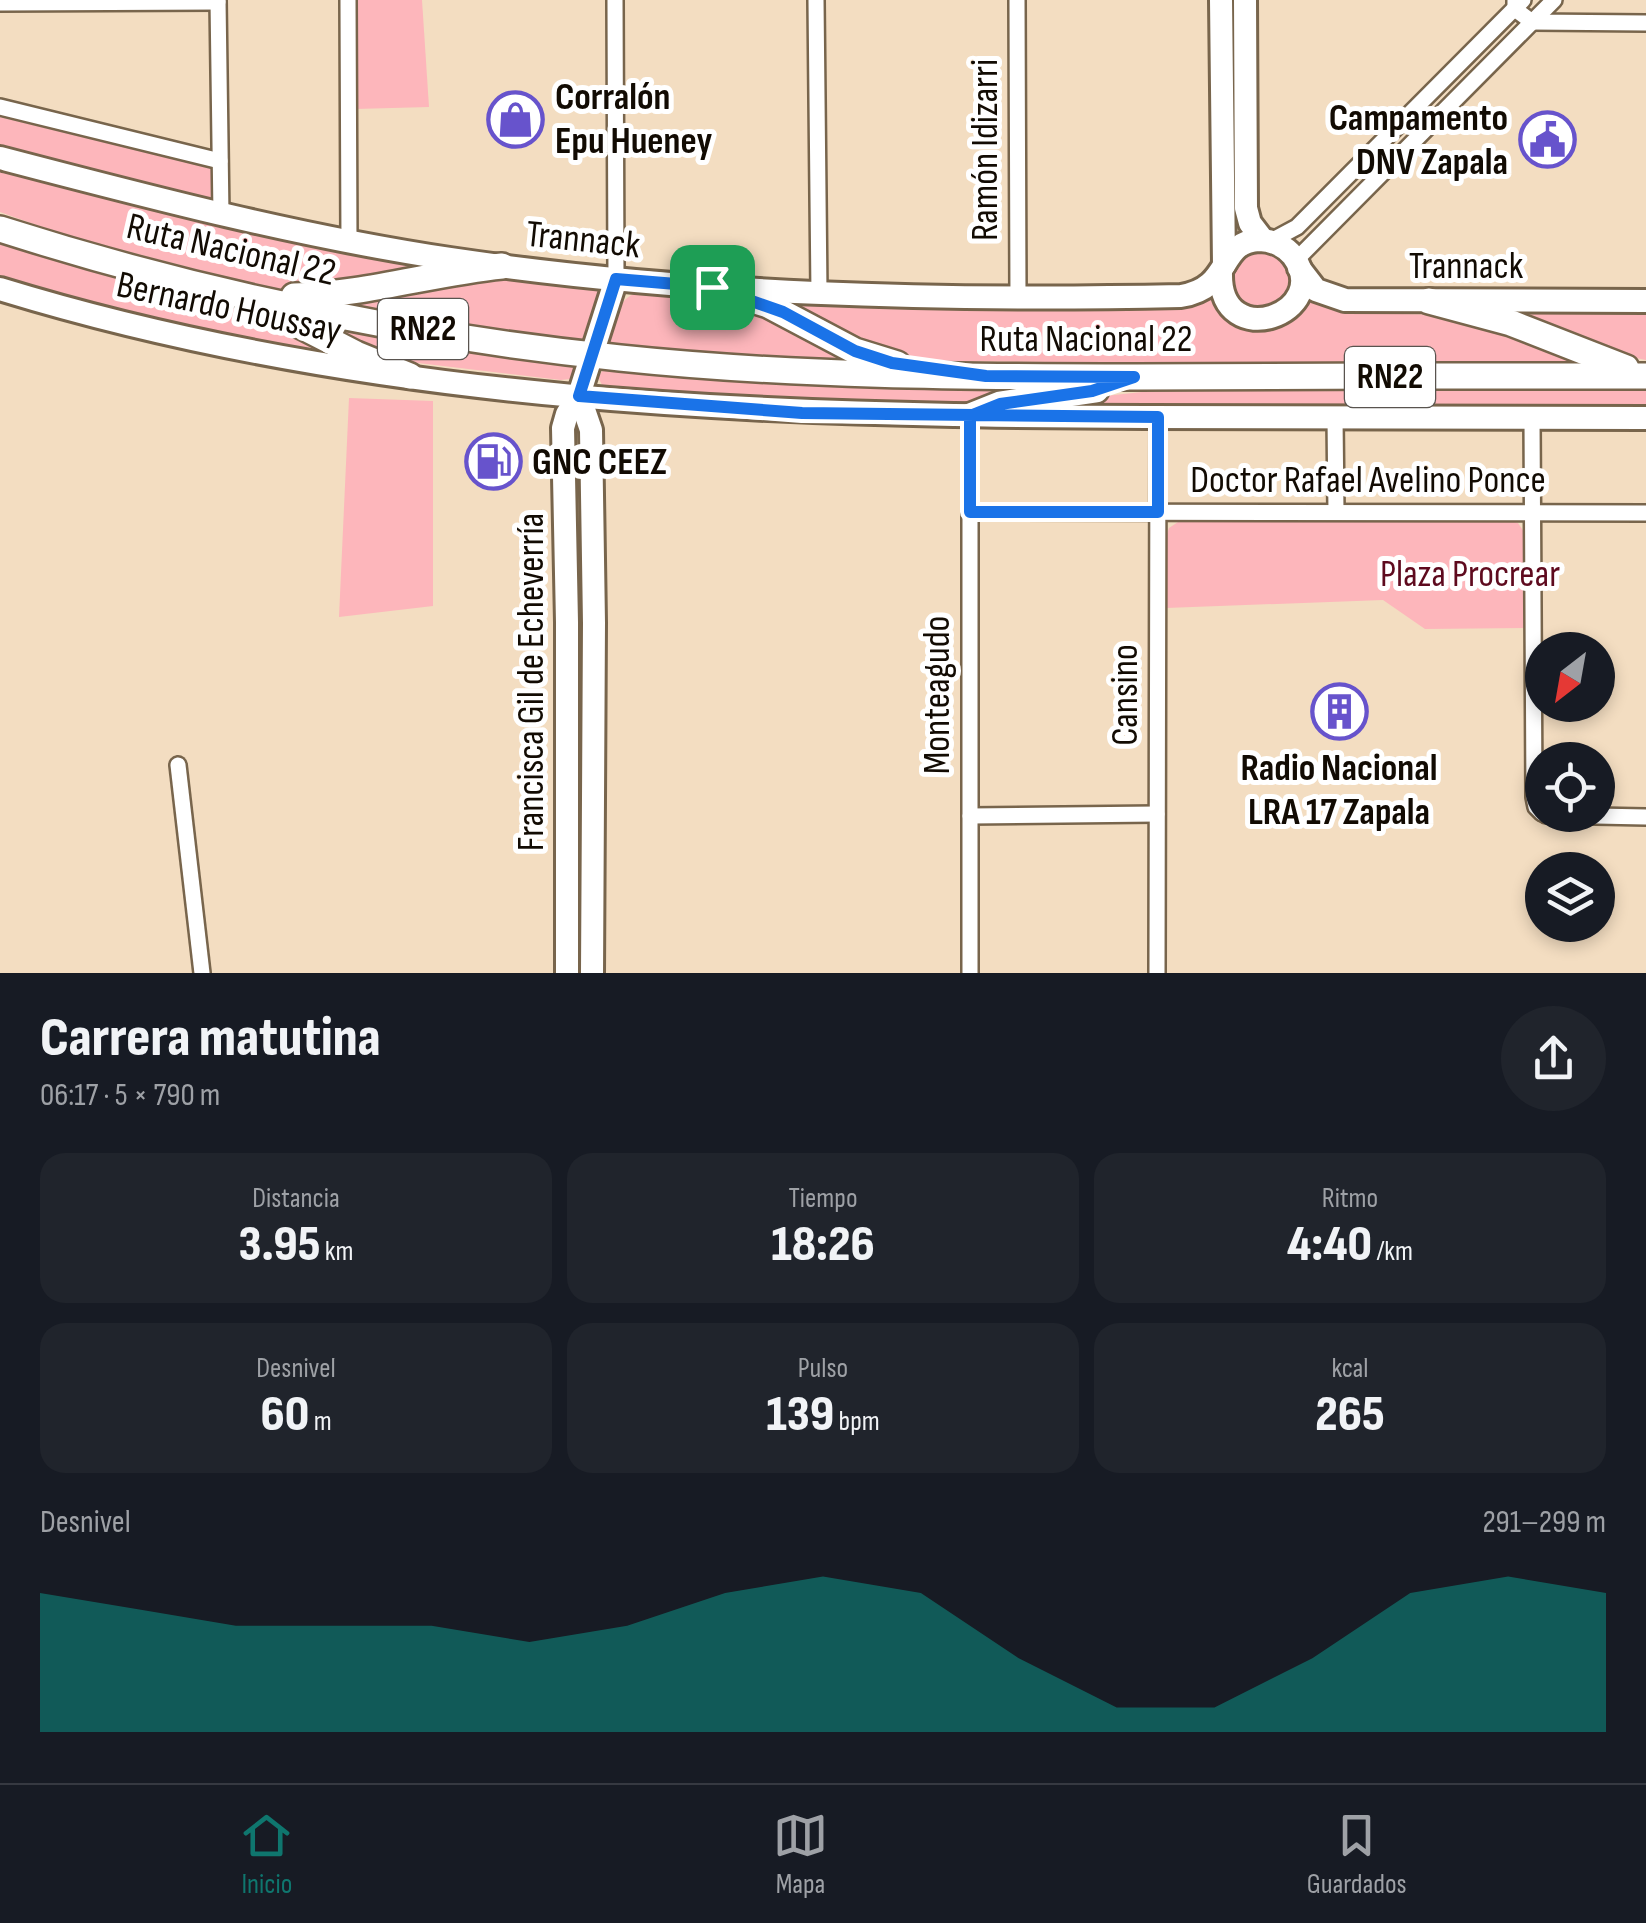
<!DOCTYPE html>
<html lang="es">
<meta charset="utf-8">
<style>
body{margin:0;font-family:"Sofia Sans Condensed",sans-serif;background:#20242c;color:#f1f3f6;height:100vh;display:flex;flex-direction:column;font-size:38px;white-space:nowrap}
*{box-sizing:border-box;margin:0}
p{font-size:32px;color:#9ea1a6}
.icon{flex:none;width:55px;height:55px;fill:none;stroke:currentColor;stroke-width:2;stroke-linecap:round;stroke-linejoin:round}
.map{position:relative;height:973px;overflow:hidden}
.sheet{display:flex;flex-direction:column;background:#171b24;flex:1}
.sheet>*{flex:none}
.needle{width:65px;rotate:211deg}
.buttons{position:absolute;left:1525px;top:632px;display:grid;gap:20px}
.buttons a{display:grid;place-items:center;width:90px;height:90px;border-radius:50%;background:#171b24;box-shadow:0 5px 15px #0003;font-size:50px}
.pin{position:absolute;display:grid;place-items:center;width:85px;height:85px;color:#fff;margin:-42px;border-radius:20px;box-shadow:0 5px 15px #0006}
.round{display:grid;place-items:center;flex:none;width:105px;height:105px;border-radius:52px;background:#20242c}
.summary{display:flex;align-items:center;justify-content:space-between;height:170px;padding:0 40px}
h1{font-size:55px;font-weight:800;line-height:75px}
.figures{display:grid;grid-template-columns:repeat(3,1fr);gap:15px;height:170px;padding:10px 40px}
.figures div{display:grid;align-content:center;border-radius:25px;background:#20242c;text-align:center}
.figures b{font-size:50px;font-weight:800}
.figures small{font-size:28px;font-weight:400}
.figures p{font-size:28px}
.chart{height:280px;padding:20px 40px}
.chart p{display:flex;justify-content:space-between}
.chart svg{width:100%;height:180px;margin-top:10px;fill:#0f766e;opacity:.7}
.tab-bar{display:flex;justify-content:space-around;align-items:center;height:140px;border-top:2px solid #363941;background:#171b24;font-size:28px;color:#9ea1a6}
.tab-bar a{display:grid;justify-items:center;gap:5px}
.tab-bar .on{color:#0f766e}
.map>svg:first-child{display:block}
.green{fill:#fdb6bb}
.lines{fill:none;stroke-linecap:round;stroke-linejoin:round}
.street-casing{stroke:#78654c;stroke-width:20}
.secondary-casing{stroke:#78654c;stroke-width:28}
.primary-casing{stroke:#78654c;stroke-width:30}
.street{stroke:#fff;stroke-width:15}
.secondary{stroke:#fff;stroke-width:22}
.primary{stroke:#fff;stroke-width:25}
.route-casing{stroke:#fff;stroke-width:20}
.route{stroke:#1a73e8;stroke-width:12}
.labels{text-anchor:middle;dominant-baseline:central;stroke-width:10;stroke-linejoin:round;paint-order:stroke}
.shield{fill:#fff;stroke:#59544f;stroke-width:2.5}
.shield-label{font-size:35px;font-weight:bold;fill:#120b03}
.poi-label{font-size:38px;font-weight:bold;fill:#120b03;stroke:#fff;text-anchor:start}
.street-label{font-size:38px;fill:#120b03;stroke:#fff}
.park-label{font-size:38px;fill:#5e0a1e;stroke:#fff}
</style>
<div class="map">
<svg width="1646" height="973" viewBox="0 0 1646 973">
<rect width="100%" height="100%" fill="#f3ddc1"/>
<g class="green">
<polygon points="354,0 422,0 429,107 355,109"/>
<polygon points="0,117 212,168 213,201 0,146"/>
<polygon points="0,167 447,266 290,290 269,288 67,236 0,212"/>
<polygon points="0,237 248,310 354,361 215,337 0,279"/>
<path d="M 1262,250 C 1283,253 1288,266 1293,284 L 1274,309 L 1244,306 C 1226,282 1228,256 1262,250 Z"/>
<polygon points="480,273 594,285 601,296 587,339 581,344 317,302"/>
<path d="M 634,294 L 738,303 L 873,364 L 826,363 L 610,346 C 610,328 616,301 634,294 Z"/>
<polygon points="1209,294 1248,328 1284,324 1309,299 1350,313 1453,315 1603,366 926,361 884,354 771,300"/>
<polygon points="1484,308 1646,309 1646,360 1616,354"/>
<polygon points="290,313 575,360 577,367 570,379 561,380 393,360"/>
<polygon points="605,367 1072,387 930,407 604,389 598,377"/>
<polygon points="1151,391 1646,391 1646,412 1046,409 1105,396"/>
<polygon points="349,398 433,401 433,606 339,617"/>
<polygon points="1510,521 1518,523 1524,532 1525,628 1425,629 1383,600 1166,608 1166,537 1169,528 1178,522"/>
</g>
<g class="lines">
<defs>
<g id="street">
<polyline points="218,0 221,215"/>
<polyline points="348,0 349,242"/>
<polyline points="615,0 616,279"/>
<polyline points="816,0 819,293"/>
<polyline points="1017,0 1018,299"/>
<polyline points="1515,0 1515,9 1532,22 1646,23"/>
<polyline points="0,3 218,2"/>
<polyline points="0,107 220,161"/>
<polyline points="1271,241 1297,227 1523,0"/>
<polyline points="1296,260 1554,0"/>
<polyline points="970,416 970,973"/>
<polyline points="1335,417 1336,512"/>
<polyline points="1532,418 1534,797 1536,807 1542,813"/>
<polyline points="970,512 1646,513"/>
<polyline points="178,765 202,973"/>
<polyline points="1546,815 1646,817"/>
<polyline points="970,816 1157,814"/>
<polyline points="1157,973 1158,417"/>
</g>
<g id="secondary">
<polyline points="1221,0 1224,265"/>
<polyline points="1245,0 1246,208 1250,223 1263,240"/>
<path d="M 0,158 C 149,197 297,236 450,259 C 692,295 937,301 1181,296 C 1233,288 1217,242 1259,240 C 1272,240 1285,246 1293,256 C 1335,313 1219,355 1221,273"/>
<polyline points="1299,268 1316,290 1345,300 1646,301"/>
<path d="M 0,289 C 371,403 761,416 1146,417 C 1313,417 1479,418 1646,418"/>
<polyline points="579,395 591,430 594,623 592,973"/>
<polyline points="567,973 567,622 563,428 567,414 579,395 616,279"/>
</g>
<g id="primary">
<path d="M 0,229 C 200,293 411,336 620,358 C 791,376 965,377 1137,377 C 1307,376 1476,376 1646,376"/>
<polyline points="711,287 768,305 855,351 897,364"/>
<path d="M 294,296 C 364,295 432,273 502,266"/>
<polyline points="1429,301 1511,323 1626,368"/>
<polyline points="270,310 356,354 410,376"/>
<polyline points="970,416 1000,404 1096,390"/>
</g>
</defs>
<use href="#street" class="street-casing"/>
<use href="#secondary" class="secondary-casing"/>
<use href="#primary" class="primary-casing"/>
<use href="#street" class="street"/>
<use href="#secondary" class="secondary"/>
<use href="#primary" class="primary"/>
</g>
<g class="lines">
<defs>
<polyline id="route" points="712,287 616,279 579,396 802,413 1158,417 1158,512 970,512 970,416 1000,404 1092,391 1134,377 986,376 892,363 855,351 783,312 712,287"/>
</defs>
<use href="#route" class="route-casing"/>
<use href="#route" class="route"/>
</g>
<defs>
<symbol id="shop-ring" viewBox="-11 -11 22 22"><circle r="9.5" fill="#fff" stroke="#6753cc" stroke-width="1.5"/><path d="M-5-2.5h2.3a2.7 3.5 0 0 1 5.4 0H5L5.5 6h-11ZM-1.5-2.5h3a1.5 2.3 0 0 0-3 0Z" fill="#6753cc"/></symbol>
<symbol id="civic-ring" viewBox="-11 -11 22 22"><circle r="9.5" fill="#fff" stroke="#6753cc" stroke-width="1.5"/><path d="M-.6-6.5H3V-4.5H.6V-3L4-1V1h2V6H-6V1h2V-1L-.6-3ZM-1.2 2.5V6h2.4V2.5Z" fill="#6753cc"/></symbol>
<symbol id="fuel-ring" viewBox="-11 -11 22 22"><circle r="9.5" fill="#fff" stroke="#6753cc" stroke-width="1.5"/><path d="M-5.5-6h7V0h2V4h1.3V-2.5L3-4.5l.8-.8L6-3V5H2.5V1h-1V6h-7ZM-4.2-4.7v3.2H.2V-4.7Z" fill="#6753cc"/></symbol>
<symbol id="building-ring" viewBox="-11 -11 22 22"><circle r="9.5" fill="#fff" stroke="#6753cc" stroke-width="1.5"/><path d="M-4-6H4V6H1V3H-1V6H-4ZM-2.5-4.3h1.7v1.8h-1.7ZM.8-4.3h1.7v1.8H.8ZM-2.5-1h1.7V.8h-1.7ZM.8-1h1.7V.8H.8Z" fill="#6753cc"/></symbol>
</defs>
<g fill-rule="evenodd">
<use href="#shop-ring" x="484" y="88" width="63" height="63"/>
<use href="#civic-ring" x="1516" y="108" width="63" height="63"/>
<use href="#fuel-ring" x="462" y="430" width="63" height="63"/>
<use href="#building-ring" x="1308" y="680" width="63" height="63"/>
</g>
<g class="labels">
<g class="shield">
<rect x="378" y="299" width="90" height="60" rx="8"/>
<rect x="1345" y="347" width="90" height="60" rx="8"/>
</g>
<g class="shield-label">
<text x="423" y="329">RN22</text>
<text x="1390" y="377">RN22</text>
</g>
<g class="poi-label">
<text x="555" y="97">Corralón<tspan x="555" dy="44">Epu Hueney</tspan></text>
<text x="1508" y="118" text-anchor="end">Campamento<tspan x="1508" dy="44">DNV Zapala</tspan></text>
<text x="532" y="462">GNC CEEZ</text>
<text x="1339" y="768" text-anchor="middle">Radio Nacional<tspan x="1339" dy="44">LRA 17 Zapala</tspan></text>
</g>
<g class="street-label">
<text transform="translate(985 150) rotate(-90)">Ramón Idizarri</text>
<text transform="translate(583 240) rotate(6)">Trannack</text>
<text transform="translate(231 250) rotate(13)">Ruta Nacional 22</text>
<text x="1466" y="266">Trannack</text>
<text transform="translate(229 308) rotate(12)">Bernardo Houssay</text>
<text x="1086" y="339">Ruta Nacional 22</text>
<text x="1368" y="480">Doctor Rafael Avelino Ponce</text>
<text transform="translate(531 682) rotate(-90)">Francisca Gil de Echeverría</text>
<text transform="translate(937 695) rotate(-90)">Monteagudo</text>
<text transform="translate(1125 695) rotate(-90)">Cansino</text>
</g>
<g class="park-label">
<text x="1470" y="574">Plaza Procrear</text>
</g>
</g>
</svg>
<div class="buttons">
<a><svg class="needle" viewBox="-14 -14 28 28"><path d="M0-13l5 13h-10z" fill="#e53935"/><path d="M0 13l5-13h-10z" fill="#9ea1a6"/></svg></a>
<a><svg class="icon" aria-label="locate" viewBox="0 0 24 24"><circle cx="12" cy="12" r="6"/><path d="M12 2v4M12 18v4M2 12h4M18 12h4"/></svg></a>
<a><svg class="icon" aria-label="layers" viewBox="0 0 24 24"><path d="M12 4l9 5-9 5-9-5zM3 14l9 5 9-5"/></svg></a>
</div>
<div class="pin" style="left:712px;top:287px;background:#1e9e55"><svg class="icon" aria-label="arrive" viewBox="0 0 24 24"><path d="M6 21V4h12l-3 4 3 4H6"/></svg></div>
</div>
<section class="sheet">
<div class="summary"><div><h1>Carrera matutina</h1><p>06:17 · 5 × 790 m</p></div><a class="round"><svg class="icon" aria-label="share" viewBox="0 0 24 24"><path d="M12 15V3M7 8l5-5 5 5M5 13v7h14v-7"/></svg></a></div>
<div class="figures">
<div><p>Distancia</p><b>3.95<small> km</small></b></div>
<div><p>Tiempo</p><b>18:26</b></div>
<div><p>Ritmo</p><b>4:40<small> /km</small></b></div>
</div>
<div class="figures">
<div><p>Desnivel</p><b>60<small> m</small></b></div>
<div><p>Pulso</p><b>139<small> bpm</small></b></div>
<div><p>kcal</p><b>265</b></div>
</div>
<div class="chart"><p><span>Desnivel</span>291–299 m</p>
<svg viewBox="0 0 160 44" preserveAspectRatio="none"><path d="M0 44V10L10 14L20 18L30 18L40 18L50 22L60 18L70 10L80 6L90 10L100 26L110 38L120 38L130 26L140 10L150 6L160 10V44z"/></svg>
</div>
</section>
<nav class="tab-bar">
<a class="on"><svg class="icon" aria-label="home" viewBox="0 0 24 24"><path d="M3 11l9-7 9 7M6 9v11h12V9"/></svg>Inicio</a>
<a><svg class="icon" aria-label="map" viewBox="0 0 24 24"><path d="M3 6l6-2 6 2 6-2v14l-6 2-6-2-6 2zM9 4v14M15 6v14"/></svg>Mapa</a>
<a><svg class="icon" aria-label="saved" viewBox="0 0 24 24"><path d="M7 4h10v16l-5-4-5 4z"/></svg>Guardados</a>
</nav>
